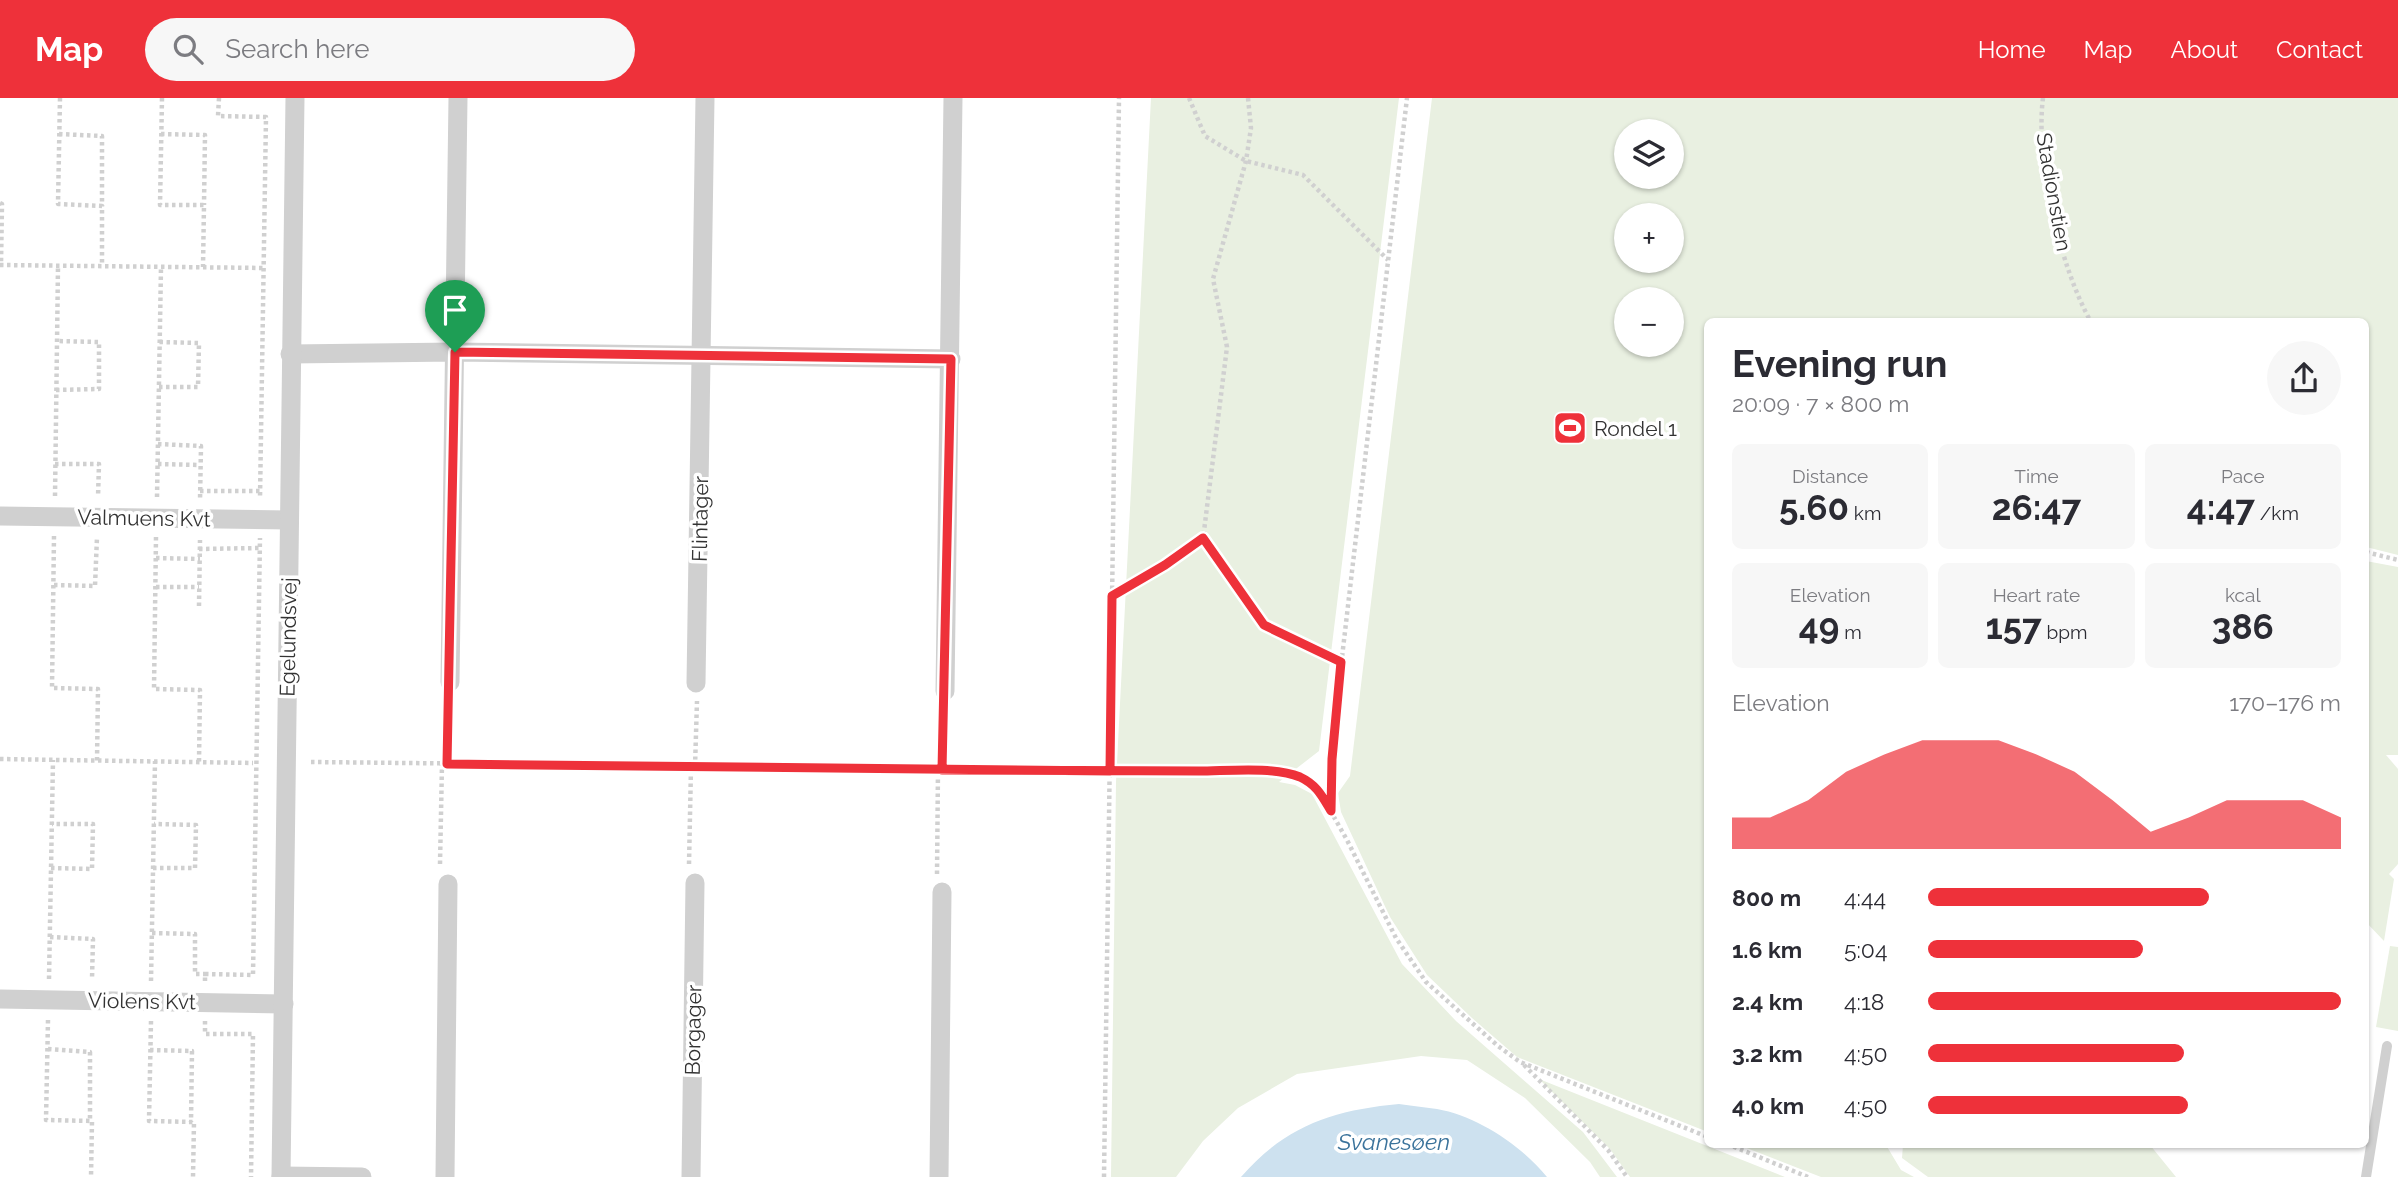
<!DOCTYPE html>
<meta charset="utf-8">
<style>
body{margin:0;font-family:Raleway,sans-serif;background:#f7f7f7;color:#2b2b33;height:100vh;display:flex;flex-direction:column;font-size:26px;white-space:nowrap}
*{box-sizing:border-box;margin:0}
p{font-size:23px;color:#7c7c81}
.icon{flex:none;width:38px;height:38px;fill:none;stroke:currentColor;stroke-width:2;stroke-linecap:round;stroke-linejoin:round}
.map{position:relative;flex:1;overflow:hidden}
.details{position:absolute;left:1704px;top:220px;width:665px;height:830px;display:flex;flex-direction:column;background:#fff;border-radius:10px;box-shadow:0 2px 5px #0004}
.details>*{flex:none}
.tools{position:absolute;left:1614px;top:21px;display:grid;gap:14px}
.tools a{display:grid;place-items:center;width:70px;height:70px;border-radius:50%;background:#fff;box-shadow:0 2px 5px #0004;font-size:35px}
.pin{position:absolute;display:grid;place-items:center;width:60px;height:60px;color:#fff;margin:-72px -30px;border-radius:50% 50% 50% 0;rotate:-45deg;box-shadow:0 0 7px #0007}
.pin .icon{rotate:45deg}
.round{display:grid;place-items:center;flex:none;width:74px;height:74px;border-radius:37px;background:#f7f7f7}
.summary{display:flex;align-items:center;justify-content:space-between;height:119px;padding:0 28px}
h1{font-size:38px;font-weight:700;line-height:52px}
.metrics{display:grid;grid-template-columns:repeat(3,1fr);gap:10px;height:119px;padding:7px 28px}
.metrics div{display:grid;align-content:center;border-radius:10px;background:#f7f7f7;text-align:center}
.metrics b{font-size:35px;font-weight:700}
.metrics small{font-size:19px;font-weight:400}
.metrics p{font-size:19px}
.chart{height:196px;padding:14px 28px}
.chart p{display:flex;justify-content:space-between}
.chart svg{width:100%;height:126px;margin-top:7px;fill:#ee313a;opacity:.7}
ul{padding:0 28px;list-style:none;font-size:23px}
li{display:grid;grid-template-columns:112px 84px 1fr;align-items:center;height:52px}
li i{height:18px;border-radius:9px;background:#ee313a}
header{display:flex;align-items:center;gap:42px;box-sizing:border-box;height:98px;padding:0 35px;background:#ee313a;color:#fff}
header strong{font-size:33px}
nav{display:flex;gap:38px;margin-inline-start:auto;font-size:24px}
.search{width:490px;height:63px;background:#f7f7f7;display:flex;align-items:center;gap:18px;box-sizing:border-box;padding:0 24px;border-radius:38px;color:#7c7c81;font-size:26px}
.map>svg:first-child{display:block}
.green{fill:#e9f0e1;fill-rule:evenodd}
.water{fill:#cde1ef}
.lines{fill:none;stroke-linecap:round;stroke-linejoin:round}
.path{stroke:#d0d0d0;stroke-width:4.5;stroke-dasharray:3.5 3.5;stroke-linecap:butt}
.lane{stroke:#d0d0d0;stroke-width:10}
.street{stroke:#d0d0d0;stroke-width:19}
.route-casing{stroke:#fff;stroke-width:14}
.route{stroke:#ee313a;stroke-width:9}
.labels{text-anchor:middle;dominant-baseline:central;stroke-width:7;stroke-linejoin:round;paint-order:stroke}
.street-label{font-size:21px;fill:#333;stroke:#fff}
.poi-label{font-size:21px;fill:#333;stroke:#fff;text-anchor:start}
.water-label{font-size:23px;font-style:italic;fill:#3b739b;stroke:#fff}
</style>
<header>
<strong>Map</strong>
<div class="search"><svg class="icon" aria-label="search" viewBox="0 0 24 24"><circle cx="10" cy="10" r="6"/><path d="M15 15l6 6"/></svg>Search here</div>
<nav><a>Home</a><a>Map</a><a>About</a><a>Contact</a></nav>
</header>
<div class="map">
<svg width="2398" height="1079" viewBox="0 0 2398 1079">
<rect width="100%" height="100%" fill="#fff"/>
<g class="green">
<polygon points="1151,0 1399,0 1319,653 1279,684 1295,687 1312,696 1402,866 1456,923 1583,1034 1617,1079 1600,1079 1590,1064 1525,1000 1467,962 1421,958 1297,976 1238,1010 1203,1043 1176,1079 1111,1079 1116,684"/>
<path d="M 1432,0 L 2398,0 L 2398,457 L 2366,449 L 2366,224 L 1708,224 L 1708,1034 L 1517,959 L 1472,920 L 1427,877 L 1390,819 L 1341,714 L 1338,695 L 1350,678 ZM 1626,33 L 1671,33 L 1671,79 L 1626,79 ZM 1626,117 L 1671,117 L 1671,163 L 1626,163 ZM 1626,201 L 1671,201 L 1671,247 L 1626,247 Z"/>
<polygon points="2366,463 2398,469 2398,657 2386,657 2398,671 2398,766 2389,776 2394,781 2384,843 2366,824"/>
<polygon points="2390,848 2398,849 2398,933 2376,929"/>
<polygon points="1539,981 1785,1079 1630,1079 1610,1051"/>
<polygon points="1739,1047 1886,1047 1901,1072 1914,1079 1821,1079"/>
<polygon points="1903,1047 2150,1047 2176,1079 1928,1079 1902,1060"/>
</g>
<path class="water" d="M 1399,1006 C 1411,1008 1424,1009 1437,1011 C 1477,1018 1521,1047 1547,1079 L 1241,1079 C 1285,1028 1333,1012 1399,1006 Z"/>
<g class="lines">
<g class="path">
<polyline points="60,0 58,106 102,108 102,168"/>
<polyline points="162,0 160,107 204,107 203,169"/>
<polyline points="219,0 218,18 266,19 260,400"/>
<polyline points="1189,0 1205,38 1246,63 1303,77 1388,162"/>
<polyline points="1248,0 1251,30 1246,63 1213,181 1227,249 1203,441 1264,527 1341,563"/>
<path d="M 2043,0 C 2035,62 2060,169 2091,224"/>
<polyline points="59,36 102,38 102,108"/>
<polyline points="161,36 205,37 204,107"/>
<polyline points="0,105 2,106 1,167"/>
<polyline points="0,167 264,170"/>
<polyline points="159,289 198,289 199,245 159,244"/>
<polyline points="56,292 99,291 99,244 57,243"/>
<polyline points="158,346 201,348 200,402"/>
<polyline points="55,366 99,366 98,399"/>
<polyline points="158,366 200,367"/>
<polyline points="200,393 260,393"/>
<polyline points="55,398 58,168"/>
<polyline points="157,399 161,169"/>
<polyline points="54,438 52,590 98,591 97,663"/>
<polyline points="156,439 154,591 200,592 199,664"/>
<polyline points="199,451 260,450"/>
<polyline points="2366,454 2398,462"/>
<polyline points="156,460 200,461"/>
<polyline points="54,487 95,488 97,439"/>
<polyline points="156,489 199,489"/>
<polyline points="1112,498 1165,467 1203,441"/>
<polyline points="199,508 200,442"/>
<polyline points="0,661 253,665"/>
<polyline points="311,664 1268,674 1298,678 1317,689 1347,742 1396,840 1426,884 1498,948 1520,964 1708,1039"/>
<polyline points="447,666 448,603"/>
<polyline points="695,669 697,603"/>
<polyline points="942,672 943,613"/>
<polyline points="1331,712 1336,611 1407,0"/>
<polyline points="440,766 442,666"/>
<polyline points="689,766 691,669"/>
<polyline points="51,770 92,771 93,726 52,726"/>
<polyline points="153,770 195,770 196,727 154,726"/>
<polyline points="937,776 938,671"/>
<polyline points="152,835 195,836 195,876 205,876"/>
<polyline points="50,839 93,841 92,881"/>
<polyline points="49,881 53,662"/>
<polyline points="151,883 155,663"/>
<polyline points="205,883 205,876 253,877 260,440"/>
<polyline points="48,922 46,1022 92,1023 91,1079"/>
<polyline points="151,923 149,1023 194,1024 193,1079"/>
<polyline points="205,923 205,936 253,936 251,1079"/>
<polyline points="48,951 90,954 90,1023"/>
<polyline points="150,952 192,953 191,1024"/>
<polyline points="1524,967 1608,1052 1627,1079"/>
<polyline points="1727,1046 1808,1079"/>
<polyline points="2067,1046 2078,1046"/>
<polyline points="1104,1079 1119,0"/>
</g>
<polyline class="lane" points="2366,1079 2387,948"/>
<g class="street">
<polyline points="290,256 455,254 951,261"/>
<polyline points="0,418 289,422"/>
<polyline points="450,584 458,0"/>
<polyline points="696,585 705,0"/>
<polyline points="945,593 953,0"/>
<polyline points="0,901 284,906"/>
<polyline points="281,1078 362,1079"/>
<polyline points="281,1079 295,0"/>
<polyline points="445,1079 448,786"/>
<polyline points="691,1079 695,785"/>
<polyline points="939,1079 942,794"/>
</g>
</g>
<g class="lines">
<defs>
<path id="route" d="M 455,254 L 447,666 L 1110,673 L 1112,498 L 1165,467 L 1203,440 L 1264,527 L 1341,564 L 1332,661 L 1331,713 C 1322,698 1317,687 1300,679 C 1273,668 1227,673 1199,673 C 1113,673 1027,672 942,672 L 951,261 L 455,254"/>
</defs>
<use href="#route" class="route-casing"/>
<use href="#route" class="route"/>
</g>
<defs>
<symbol id="stadium-square" viewBox="-11 -11 22 22"><rect x="-9" y="-9" width="18" height="18" rx="4" fill="#ee313a" stroke="#fff"/><path d="M0-5a6.5 5 0 1 0 0 10a6.5 5 0 1 0 0-10ZM-3.5-1.8h7v3.6h-7Z" fill="#fff"/></symbol>
</defs>
<g fill-rule="evenodd">
<use href="#stadium-square" x="1551" y="311" width="38" height="38"/>
</g>
<g class="labels">
<g class="street-label">
<text transform="translate(2054 94) rotate(80)">Stadionstien</text>
<text transform="translate(144 420) rotate(1)">Valmuens Kvt</text>
<text transform="translate(700 421) rotate(-89)">Flintager</text>
<text transform="translate(288 539) rotate(-89)">Egelundsvej</text>
<text transform="translate(142 903) rotate(1)">Violens Kvt</text>
<text transform="translate(693 932) rotate(-89)">Borgager</text>
</g>
<g class="poi-label">
<text x="1594" y="330">Rondel 1</text>
</g>
<g class="water-label">
<text x="1394" y="1043">Svanesøen</text>
</g>
</g>
</svg>
<div class="tools">
<a><svg class="icon" aria-label="layers" viewBox="0 0 24 24"><path d="M12 4l9 5-9 5-9-5zM3 14l9 5 9-5"/></svg></a>
<a>+</a>
<a>−</a>
</div>
<div class="pin" style="left:455px;top:254px;background:#1e9e55"><svg class="icon" aria-label="arrive" viewBox="0 0 24 24"><path d="M6 21V4h12l-3 4 3 4H6"/></svg></div>
<section class="details">
<div class="summary"><div><h1>Evening run</h1><p>20:09 · 7 × 800 m</p></div><a class="round"><svg class="icon" aria-label="share" viewBox="0 0 24 24"><path d="M12 15V3M7 8l5-5 5 5M5 13v7h14v-7"/></svg></a></div>
<div class="metrics">
<div><p>Distance</p><b>5.60<small> km</small></b></div>
<div><p>Time</p><b>26:47</b></div>
<div><p>Pace</p><b>4:47<small> /km</small></b></div>
</div>
<div class="metrics">
<div><p>Elevation</p><b>49<small> m</small></b></div>
<div><p>Heart rate</p><b>157<small> bpm</small></b></div>
<div><p>kcal</p><b>386</b></div>
</div>
<div class="chart"><p><span>Elevation</span>170–176 m</p>
<svg viewBox="0 0 160 44" preserveAspectRatio="none"><path d="M0 44V33L10 33L20 27L30 17L40 11L50 6L60 6L70 6L80 11L90 17L100 27L110 38L120 33L130 27L140 27L150 27L160 33V44z"/></svg>
</div>
<ul>
<li><b>800 m</b>4:44<i style="width:68%"></i></li>
<li><b>1.6 km</b>5:04<i style="width:52%"></i></li>
<li><b>2.4 km</b>4:18<i style="width:100%"></i></li>
<li><b>3.2 km</b>4:50<i style="width:62%"></i></li>
<li><b>4.0 km</b>4:50<i style="width:63%"></i></li>
</ul>
</section>
</div>
